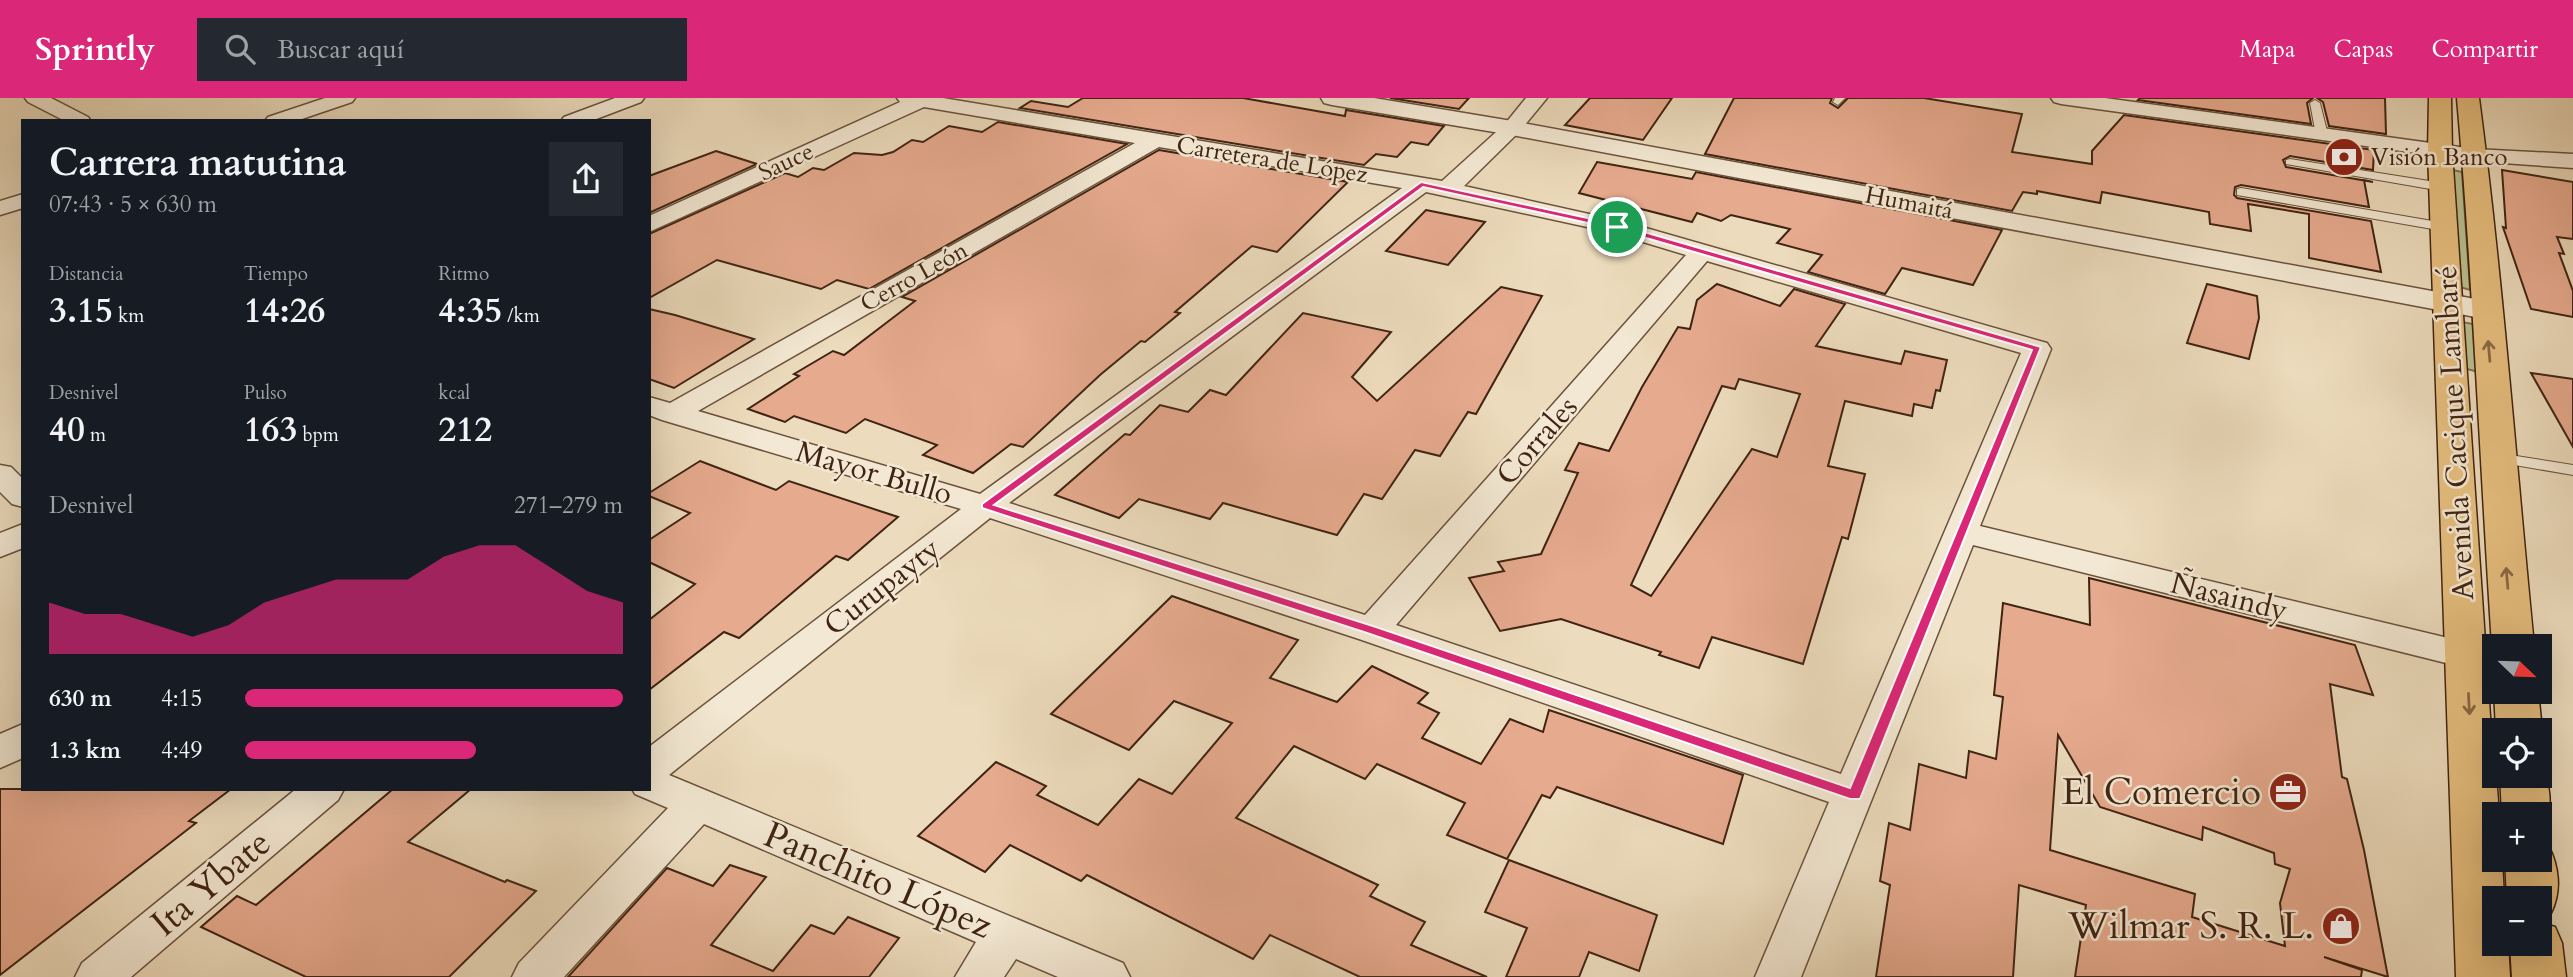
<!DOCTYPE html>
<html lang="es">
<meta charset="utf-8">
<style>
body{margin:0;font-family:Cardo,serif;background:#242831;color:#f1f3f6;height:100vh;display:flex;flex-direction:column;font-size:26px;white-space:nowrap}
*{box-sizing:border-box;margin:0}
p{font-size:23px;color:#9ea1a6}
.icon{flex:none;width:38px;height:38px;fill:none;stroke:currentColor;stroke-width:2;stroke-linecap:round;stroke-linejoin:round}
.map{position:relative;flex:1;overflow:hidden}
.sheet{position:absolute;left:21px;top:21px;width:630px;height:672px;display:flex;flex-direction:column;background:#171b24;border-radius:0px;box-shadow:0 7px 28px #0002}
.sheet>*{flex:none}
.needle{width:46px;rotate:113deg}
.fabs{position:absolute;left:2482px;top:536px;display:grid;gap:14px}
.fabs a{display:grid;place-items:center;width:70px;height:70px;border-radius:0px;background:#171b24;box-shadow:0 7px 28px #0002;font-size:35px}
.pin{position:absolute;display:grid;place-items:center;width:60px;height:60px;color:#fff;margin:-30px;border:4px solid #fff;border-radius:50%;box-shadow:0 2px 7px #0007}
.round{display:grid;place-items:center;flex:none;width:74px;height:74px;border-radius:0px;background:#242831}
.overview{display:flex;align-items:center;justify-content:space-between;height:119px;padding:0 28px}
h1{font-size:38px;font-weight:800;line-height:52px}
.stats{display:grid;grid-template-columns:repeat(3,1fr);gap:10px;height:119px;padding:7px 28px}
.stats div{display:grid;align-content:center}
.stats b{font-size:35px;font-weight:800}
.stats small{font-size:19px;font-weight:400}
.stats p{font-size:19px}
.chart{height:196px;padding:14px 28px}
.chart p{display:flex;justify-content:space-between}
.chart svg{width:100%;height:126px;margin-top:7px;fill:#db2777;opacity:.7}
ul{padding:0 28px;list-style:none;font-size:23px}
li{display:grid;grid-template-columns:112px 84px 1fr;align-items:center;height:52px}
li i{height:18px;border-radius:9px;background:#db2777}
header{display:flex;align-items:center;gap:42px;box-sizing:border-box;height:98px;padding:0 35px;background:#db2777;color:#fff}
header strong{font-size:33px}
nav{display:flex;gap:38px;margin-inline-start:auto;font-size:24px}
.search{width:490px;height:63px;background:#242831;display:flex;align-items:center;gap:18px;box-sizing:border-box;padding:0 24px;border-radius:0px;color:#9ea1a6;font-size:26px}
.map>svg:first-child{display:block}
.green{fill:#b9c08f;stroke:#7c7251;stroke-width:2}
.building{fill:#e6aa8e;stroke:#402413;stroke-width:2;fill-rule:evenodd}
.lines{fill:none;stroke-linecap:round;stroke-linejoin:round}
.service-casing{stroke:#6b523d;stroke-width:2}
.minor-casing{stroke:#6b523d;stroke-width:3}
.tertiary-casing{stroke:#6b523d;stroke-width:3}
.primary-casing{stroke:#402413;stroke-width:3}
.service{fill:#f3e8d3;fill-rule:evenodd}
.minor{fill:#f3e8d3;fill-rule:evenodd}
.tertiary{fill:#f3e8d3;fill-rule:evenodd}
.primary{fill:#e6be7e;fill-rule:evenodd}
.oneway{stroke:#8b6943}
.route{fill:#db2777;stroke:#fff;stroke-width:2;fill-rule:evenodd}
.labels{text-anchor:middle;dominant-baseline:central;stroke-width:5;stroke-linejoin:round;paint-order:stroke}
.far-poi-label{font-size:24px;fill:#402413;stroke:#f3e8d3;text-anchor:start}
.far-street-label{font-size:24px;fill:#402413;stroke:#f3e8d3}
.street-label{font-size:30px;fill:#402413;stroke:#f3e8d3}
.near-poi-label{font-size:37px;fill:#402413;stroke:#f3e8d3;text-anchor:end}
.near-street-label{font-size:37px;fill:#402413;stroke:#f3e8d3}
</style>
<header>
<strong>Sprintly</strong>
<div class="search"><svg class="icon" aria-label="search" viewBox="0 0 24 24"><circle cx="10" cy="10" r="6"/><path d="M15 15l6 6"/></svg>Buscar aquí</div>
<nav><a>Mapa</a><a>Capas</a><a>Compartir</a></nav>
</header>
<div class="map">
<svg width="2573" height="879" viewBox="0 0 2573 879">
<rect width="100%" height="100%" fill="#ecdbbc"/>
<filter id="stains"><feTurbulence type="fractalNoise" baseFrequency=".00286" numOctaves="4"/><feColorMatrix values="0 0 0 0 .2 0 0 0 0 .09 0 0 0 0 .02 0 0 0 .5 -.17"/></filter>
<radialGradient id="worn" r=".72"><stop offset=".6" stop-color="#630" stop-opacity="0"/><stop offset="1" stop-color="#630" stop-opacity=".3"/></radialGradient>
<g class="green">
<polygon points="2453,72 2462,74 2470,192 2460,189"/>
<polygon points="2462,224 2473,226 2478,274 2467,271"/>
</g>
<g class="building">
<polygon points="1083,0 1243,0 1345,18 1346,12 1444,28 1428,47 1411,44 1397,59 1376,56 1364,67 1020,10 1031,3 1068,9"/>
<polygon points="1390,0 1469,0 1459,11"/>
<polygon points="1590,0 1672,0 1643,42 1565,27"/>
<polygon points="1734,0 1832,0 1830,5 1838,10 1848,0 1924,0 2022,16 2012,54 2092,66 2092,53 2124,17 2374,52 2373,72 2290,58 2283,62 2286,69 2373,84 2364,82 2369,109 2241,87 2235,89 2234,97 2237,100 2371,123 2381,174 2309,160 2309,116 2248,106 2251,133 2210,126 2209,114 2102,94 2100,105 2037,93 2037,96 2023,94 2012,113 1705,56"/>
<polygon points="2140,0 2313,0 2307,5 2311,26 2138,2"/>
<polygon points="2317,0 2385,0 2386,36 2329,28 2323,4"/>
<polygon points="998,24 1127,46 869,191 837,182 821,191 717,162 649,200 649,136 785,75 798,79 813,70 824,72 854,55 882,57 893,54 912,42 923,44 949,28 982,34"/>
<polygon points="1159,52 1348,84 1277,154 1252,148 1175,214 1180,215 1145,244 1141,243 1100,277 1023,349 1011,346 973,375 923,357 937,347 865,321 846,335 794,318 785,324 748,311 799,278 794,276 833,253 844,257 915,203 902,199"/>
<polygon points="716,53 757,66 649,115 649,78"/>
<polygon points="1597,64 1692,81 1696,74 2002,132 1973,187 1902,170 1885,196 1808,174 1822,157 1777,145 1790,131 1731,117 1721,123 1697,115 1692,124 1579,95"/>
<polygon points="2502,72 2573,84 2573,141 2557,139 2564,156 2559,155 2573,193 2573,219 2531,211 2503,129 2506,130"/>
<polygon points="1426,112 1485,124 1448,167 1386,153"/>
<path d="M 1717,186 L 1780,208 L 1794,191 L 1845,206 L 1816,248 L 1901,266 L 1905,253 L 1947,262 L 1940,293 L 1936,292 L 1932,310 L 1914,306 L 1912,318 L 1845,303 L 1828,368 L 1865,376 L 1848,441 L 1842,439 L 1803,566 L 1712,539 L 1699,570 L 1659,557 L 1661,554 L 1561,521 L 1500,533 L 1469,480 L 1504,473 L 1498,464 L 1541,456 L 1578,375 L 1565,372 L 1579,345 L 1609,353 L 1642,289 L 1678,229 L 1690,231 L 1697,202 ZM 1739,281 L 1800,296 L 1777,359 L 1752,351 L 1651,498 L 1631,487 L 1722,288 L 1735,291 Z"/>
<polygon points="2207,186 2257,198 2259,220 2249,261 2187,245"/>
<polygon points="1501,189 1542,198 1476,316 1468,314 1440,358 1415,352 1382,401 1364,396 1337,437 1223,405 1210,421 1139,401 1119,420 1055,397 1125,336 1130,337 1160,307 1188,314 1210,292 1226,297 1303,215 1391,234 1352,279 1377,303"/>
<polygon points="649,211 675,217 754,241 674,290 649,281"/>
<polygon points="2531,275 2573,281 2573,349"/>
<polygon points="700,363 776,392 789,383 898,419 848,462 836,458 739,540 724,534 649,592 649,522 695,486 649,464 649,442 690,415 649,398 649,395"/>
<path d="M 2089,480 L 2355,547 L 2373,597 L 2330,586 L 2342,679 L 2347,681 L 2364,752 L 2388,879 L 2324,859 L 2362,872 L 2361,879 L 2075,879 L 2086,807 L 2019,787 L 2013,879 L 1876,879 L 1890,787 L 1880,783 L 1889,725 L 1910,732 L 1919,666 L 1966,680 L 1969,653 L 1996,661 L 2003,599 L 1994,597 L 2003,505 L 2090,527 ZM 2058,637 L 2100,709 L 2202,742 L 2203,729 L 2274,755 L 2275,766 L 2290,771 L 2280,805 L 2285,848 L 2192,819 L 2195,796 L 2050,752 Z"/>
<polygon points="1172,498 1298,542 1270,580 1337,604 1372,568 1428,595 1418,605 1439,615 1422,640 1481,666 1510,621 1543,634 1549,612 1743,677 1723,746 1557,689 1550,700 1542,697 1507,761 1447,737 1465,705 1377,666 1365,681 1294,648 1236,720 1378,787 1370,798 1425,824 1411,847 1487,879 1360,879 1270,837 1253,861 1087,777 1081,783 1010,747 985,774 918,738 996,664 1046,688 1037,697 1098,727 1139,681 1172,696 1232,625 1174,603 1129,652 1051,616"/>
<polygon points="0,691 231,691 189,723 196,725 0,877"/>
<polygon points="393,691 471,691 408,744 505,784 507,782 536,793 449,879 306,879 201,829 237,798 256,807"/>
<polygon points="1509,762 1657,817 1639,873 1589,854 1579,879 1506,879 1527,830 1485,814"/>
<polygon points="730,767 766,779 711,847 773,873 811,827 834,836 848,819 899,840 869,879 568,879 667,770 713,788"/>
</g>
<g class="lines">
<defs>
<g id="service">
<polygon points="1835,0 1845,0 1838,7 1833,4"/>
<polygon points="2315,2 2320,5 2328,37 2322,40 2316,37 2310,5"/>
<polygon points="2290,61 2442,85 2448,89 2442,93 2286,66 2286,62"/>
<polygon points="2241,90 2444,125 2450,129 2444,133 2237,97 2237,91"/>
<polygon points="2497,355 2573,367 2573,377 2491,363 2489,360 2491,357"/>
</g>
<g id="minor">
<polygon points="25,0 51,0 88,19 91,23 65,23 28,4"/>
<polygon points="325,0 355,0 352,4 296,23 265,23 268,19"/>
<polygon points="615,0 644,0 641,4 591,23 561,23 564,19"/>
<path d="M 897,0 L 943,0 L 1442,83 L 1505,26 L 1526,0 L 1547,0 L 1519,34 L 1464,88 L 1625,124 L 2047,245 L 2051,251 L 1980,428 L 2494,551 L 2494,577 L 1973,447 L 1801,879 L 1755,879 L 1829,704 L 1359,541 L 990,420 L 669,677 L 1123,865 L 1130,879 L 1058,879 L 1016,861 L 1004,879 L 955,879 L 976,844 L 704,726 L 564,879 L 512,879 L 519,865 L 668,710 L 635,696 L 632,691 L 649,691 L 649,649 L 961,411 L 662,322 L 649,317 L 649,299 L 670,305 L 1135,45 L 924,9 L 649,134 L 649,118 L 900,4 ZM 1159,49 L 1402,90 L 980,396 L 698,313 ZM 1426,94 L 1610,134 L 1686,157 L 1365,517 L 1009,405 ZM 1707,163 L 2021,255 L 1841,676 L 1396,527 Z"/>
<polygon points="2051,0 2105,0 2474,51 2573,56 2573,70 2474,63 2061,6 2054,4"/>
<polygon points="23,96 23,110 0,117 0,103"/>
<polygon points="0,367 11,369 23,381 23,409 12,406 0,394"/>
<polygon points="23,426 23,450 0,459 0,435"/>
<polygon points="23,626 23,660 0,670 0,636"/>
<polygon points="296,691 344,691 338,702 131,879 75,879 82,865"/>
</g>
<polygon id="tertiary" points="1321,0 1374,0 1512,23 2486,203 2497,206 2501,212 2497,218 2486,221 1512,37 1332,7 1324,5"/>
<g id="primary">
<polygon points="2429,0 2451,0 2452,53 2494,677 2496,677 2499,716 2494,716 2494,761 2502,761 2504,800 2494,800 2494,845 2508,845 2510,879 2456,879 2428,53"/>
<path d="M 2457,0 L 2479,0 C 2503,182 2516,365 2534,548 L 2494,548 L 2494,551 L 2492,548 C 2480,365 2473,182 2457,0 Z"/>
<polygon points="2494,593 2538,593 2542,632 2539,636 2539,632 2496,632"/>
<path d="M 2540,665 C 2550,684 2554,710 2543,729 L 2539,730 L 2539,716 L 2502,716 L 2500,677 L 2539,677 Z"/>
<path d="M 2539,744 L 2548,747 C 2559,768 2562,793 2551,815 L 2539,819 L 2539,800 L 2507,800 L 2505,761 L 2539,761 Z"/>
<polygon points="2539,824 2555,829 2562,845 2566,879 2512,879 2510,845 2539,845"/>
</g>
</defs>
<use href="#service" class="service-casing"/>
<use href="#minor" class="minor-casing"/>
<use href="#tertiary" class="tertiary-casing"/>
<use href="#primary" class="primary-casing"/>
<use href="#service" class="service"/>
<use href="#minor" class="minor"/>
<use href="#tertiary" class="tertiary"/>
<use href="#primary" class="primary"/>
</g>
<defs><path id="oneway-shaft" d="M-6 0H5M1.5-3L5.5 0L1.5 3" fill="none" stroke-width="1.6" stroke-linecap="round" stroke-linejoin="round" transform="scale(1.75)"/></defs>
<g class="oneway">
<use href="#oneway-shaft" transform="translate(2489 253) rotate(-95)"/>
<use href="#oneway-shaft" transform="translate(2507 480) rotate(-95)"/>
<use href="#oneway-shaft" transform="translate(2469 606) rotate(87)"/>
</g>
<path class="route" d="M 1421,84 L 1620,127 L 2041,249 L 1860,701 L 1850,701 L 1367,535 L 982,410 L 982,406 ZM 1423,89 L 1615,131 L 2032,252 L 1850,690 L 1376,529 L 994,407 Z"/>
<defs>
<symbol id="bank-disc" viewBox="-11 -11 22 22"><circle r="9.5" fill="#8f2418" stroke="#f3e8d3"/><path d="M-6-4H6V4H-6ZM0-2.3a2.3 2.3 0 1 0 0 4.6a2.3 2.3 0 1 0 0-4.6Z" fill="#fff"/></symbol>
<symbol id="office-disc" viewBox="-11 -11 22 22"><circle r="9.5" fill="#8f2418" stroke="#f3e8d3"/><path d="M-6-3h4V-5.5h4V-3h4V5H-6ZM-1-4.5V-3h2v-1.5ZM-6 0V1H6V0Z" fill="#fff"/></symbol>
<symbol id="shop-disc" viewBox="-11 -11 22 22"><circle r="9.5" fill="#8f2418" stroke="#f3e8d3"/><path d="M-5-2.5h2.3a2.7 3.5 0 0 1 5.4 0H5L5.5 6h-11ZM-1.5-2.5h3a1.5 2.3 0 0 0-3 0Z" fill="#fff"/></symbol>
</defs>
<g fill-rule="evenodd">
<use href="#bank-disc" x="2322" y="37" width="44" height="44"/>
<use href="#office-disc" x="2266" y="672" width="44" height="44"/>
<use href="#shop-disc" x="2319" y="806" width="44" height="44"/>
</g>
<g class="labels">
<g class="far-poi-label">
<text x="2371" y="59">Visión Banco</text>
</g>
<g class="far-street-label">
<text transform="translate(1272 62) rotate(9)">Carretera de López</text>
<text transform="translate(786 64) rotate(-25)">Sauce</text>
<text transform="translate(1909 105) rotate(11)">Humaitá</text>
<text transform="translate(914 179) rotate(-29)">Cerro León</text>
</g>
<g class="street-label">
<text transform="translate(2455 335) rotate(-93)">Avenida Cacique Lambaré</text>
<text transform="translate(1537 343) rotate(-49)">Corrales</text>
<text transform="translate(874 375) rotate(16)">Mayor Bullo</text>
<text transform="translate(882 489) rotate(-38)">Curupayty</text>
<text transform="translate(2229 499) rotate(14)">Ñasaindy</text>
</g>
<g class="near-poi-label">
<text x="2261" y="694">El Comercio</text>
<text x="2314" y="828">Wilmar S. R. L.</text>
</g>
<g class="near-street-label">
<text transform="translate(878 782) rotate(23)">Panchito López</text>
<text transform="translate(211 785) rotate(-40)">Ita Ybate</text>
</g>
</g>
<rect width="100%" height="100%" filter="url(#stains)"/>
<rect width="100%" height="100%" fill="url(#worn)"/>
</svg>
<div class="fabs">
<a><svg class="needle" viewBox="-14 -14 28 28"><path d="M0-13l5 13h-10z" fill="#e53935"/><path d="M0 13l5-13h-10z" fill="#9ea1a6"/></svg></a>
<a><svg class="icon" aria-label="locate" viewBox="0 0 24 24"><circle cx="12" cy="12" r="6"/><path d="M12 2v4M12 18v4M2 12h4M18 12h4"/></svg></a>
<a>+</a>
<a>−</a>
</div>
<div class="pin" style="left:1617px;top:129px;background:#1e9e55"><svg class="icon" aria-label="arrive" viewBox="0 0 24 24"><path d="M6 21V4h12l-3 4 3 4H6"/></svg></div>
<section class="sheet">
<div class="overview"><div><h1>Carrera matutina</h1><p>07:43 · 5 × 630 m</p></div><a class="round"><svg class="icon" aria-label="share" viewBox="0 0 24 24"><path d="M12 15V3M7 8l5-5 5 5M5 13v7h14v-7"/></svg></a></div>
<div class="stats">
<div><p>Distancia</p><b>3.15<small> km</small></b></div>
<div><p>Tiempo</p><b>14:26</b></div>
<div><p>Ritmo</p><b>4:35<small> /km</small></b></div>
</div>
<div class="stats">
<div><p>Desnivel</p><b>40<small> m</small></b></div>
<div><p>Pulso</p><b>163<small> bpm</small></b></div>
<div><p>kcal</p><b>212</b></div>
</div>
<div class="chart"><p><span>Desnivel</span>271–279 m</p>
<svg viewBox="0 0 160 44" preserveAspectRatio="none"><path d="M0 44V26L10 30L20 30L30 34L40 38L50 34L60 26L70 22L80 18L90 18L100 18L110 10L120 6L130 6L140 14L150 22L160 26V44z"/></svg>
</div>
<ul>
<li><b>630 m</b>4:15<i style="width:100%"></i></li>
<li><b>1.3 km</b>4:49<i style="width:61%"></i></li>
</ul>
</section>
</div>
